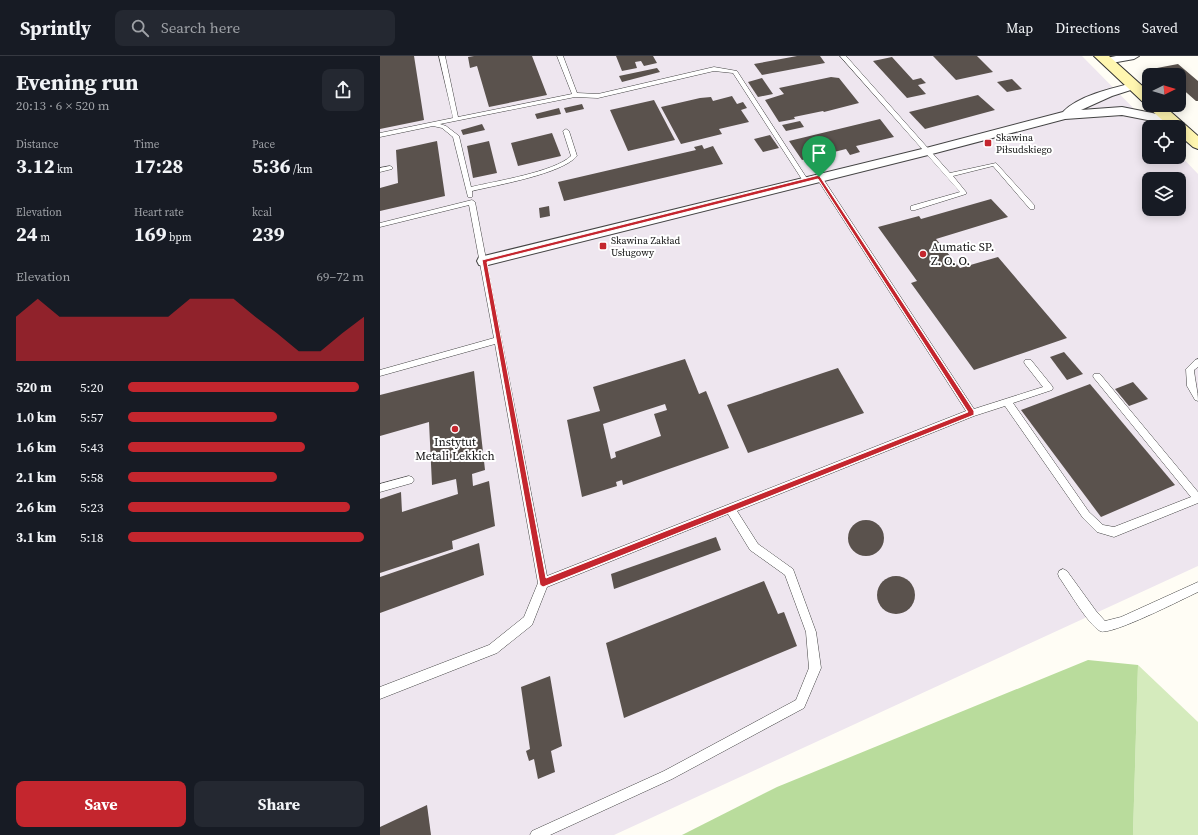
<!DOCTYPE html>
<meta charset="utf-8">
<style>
body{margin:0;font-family:"Source Serif 4",serif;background:#242831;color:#f1f3f6;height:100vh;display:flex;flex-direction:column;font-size:15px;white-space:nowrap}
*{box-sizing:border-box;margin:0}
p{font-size:13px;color:#9ea1a6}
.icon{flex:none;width:22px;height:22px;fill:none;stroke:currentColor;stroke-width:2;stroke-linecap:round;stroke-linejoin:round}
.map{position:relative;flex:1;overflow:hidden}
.panel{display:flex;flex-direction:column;background:#171b24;width:380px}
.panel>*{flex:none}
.needle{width:26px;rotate:85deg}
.controls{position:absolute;left:762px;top:12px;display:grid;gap:8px}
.controls a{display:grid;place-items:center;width:44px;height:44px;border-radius:8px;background:#171b24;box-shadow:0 2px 10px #0003;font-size:20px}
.pin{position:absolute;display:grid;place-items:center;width:34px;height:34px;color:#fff;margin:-41px -17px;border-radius:50% 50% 50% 0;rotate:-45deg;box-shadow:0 0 4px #0007}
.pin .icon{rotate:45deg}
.round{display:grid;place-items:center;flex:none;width:42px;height:42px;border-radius:8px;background:#242831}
.headline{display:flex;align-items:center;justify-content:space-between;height:68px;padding:0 16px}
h1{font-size:22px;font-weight:700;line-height:30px}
.figures{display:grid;grid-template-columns:repeat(3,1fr);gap:6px;height:68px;padding:4px 16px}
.figures div{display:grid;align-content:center}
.figures b{font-size:20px;font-weight:700}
.figures small{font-size:11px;font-weight:400}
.figures p{font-size:11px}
.chart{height:112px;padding:8px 16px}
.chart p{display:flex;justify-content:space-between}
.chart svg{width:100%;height:72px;margin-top:4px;fill:#c4262e;opacity:.7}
.primary-button{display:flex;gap:8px;margin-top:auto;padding:8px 16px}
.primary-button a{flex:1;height:46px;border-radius:8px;background:#c4262e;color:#fff;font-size:16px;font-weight:700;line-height:46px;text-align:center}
.primary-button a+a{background:#242831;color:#f1f3f6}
ul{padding:0 16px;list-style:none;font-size:13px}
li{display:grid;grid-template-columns:64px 48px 1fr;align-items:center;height:30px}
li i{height:10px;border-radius:5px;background:#c4262e}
header{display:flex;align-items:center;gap:24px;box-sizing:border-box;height:56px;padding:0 20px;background:#171b24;border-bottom:1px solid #363941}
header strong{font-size:19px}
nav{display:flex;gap:22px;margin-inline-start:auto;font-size:14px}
.search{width:280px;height:36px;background:#242831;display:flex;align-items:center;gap:10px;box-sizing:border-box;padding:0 14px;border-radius:8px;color:#9ea1a6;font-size:15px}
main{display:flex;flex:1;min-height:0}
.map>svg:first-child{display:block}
.industrial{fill:#eee6ef;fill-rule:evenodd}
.green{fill:#d5ebbd}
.forest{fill:#b9dc9c}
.building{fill:#5a524d;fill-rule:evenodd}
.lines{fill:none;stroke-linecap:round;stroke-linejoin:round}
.service-casing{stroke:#444;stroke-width:1}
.minor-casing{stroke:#444;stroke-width:2}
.secondary-casing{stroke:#333;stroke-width:2}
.service{fill:#fff;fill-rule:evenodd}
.minor{fill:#fff;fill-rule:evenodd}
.secondary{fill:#fff6b0;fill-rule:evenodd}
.route{fill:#c4262e;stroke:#fff;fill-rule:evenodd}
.poi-dot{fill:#c4262e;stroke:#fff;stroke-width:1.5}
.labels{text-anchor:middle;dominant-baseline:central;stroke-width:4;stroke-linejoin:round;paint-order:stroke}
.far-poi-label{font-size:10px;fill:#111;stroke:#fff;text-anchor:start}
.poi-label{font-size:12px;fill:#111;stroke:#fff;text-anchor:start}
</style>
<header>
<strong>Sprintly</strong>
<div class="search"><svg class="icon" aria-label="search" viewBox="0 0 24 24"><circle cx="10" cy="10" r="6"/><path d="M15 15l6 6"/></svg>Search here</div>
<nav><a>Map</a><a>Directions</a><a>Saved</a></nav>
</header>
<main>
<section class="panel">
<div class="headline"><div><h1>Evening run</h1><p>20:13 · 6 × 520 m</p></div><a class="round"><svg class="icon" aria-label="share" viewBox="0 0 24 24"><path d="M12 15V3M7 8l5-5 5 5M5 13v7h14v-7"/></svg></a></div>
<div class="figures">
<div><p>Distance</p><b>3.12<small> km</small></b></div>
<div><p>Time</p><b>17:28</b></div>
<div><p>Pace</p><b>5:36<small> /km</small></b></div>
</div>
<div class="figures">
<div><p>Elevation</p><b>24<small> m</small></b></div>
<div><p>Heart rate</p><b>169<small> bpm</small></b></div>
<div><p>kcal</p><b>239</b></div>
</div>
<div class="chart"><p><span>Elevation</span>69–72 m</p>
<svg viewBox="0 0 160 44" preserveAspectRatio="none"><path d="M0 44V17L10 6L20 17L30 17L40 17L50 17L60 17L70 17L80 6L90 6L100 6L110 17L120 27L130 38L140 38L150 27L160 17V44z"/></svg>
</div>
<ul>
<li><b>520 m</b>5:20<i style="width:98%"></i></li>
<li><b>1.0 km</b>5:57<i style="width:63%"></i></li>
<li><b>1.6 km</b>5:43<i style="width:75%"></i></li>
<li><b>2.1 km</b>5:58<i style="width:63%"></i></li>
<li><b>2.6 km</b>5:23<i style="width:94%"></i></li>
<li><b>3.1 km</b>5:18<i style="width:100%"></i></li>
</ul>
<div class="primary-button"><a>Save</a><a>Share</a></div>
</section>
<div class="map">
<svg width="818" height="779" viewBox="0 0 818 779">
<rect width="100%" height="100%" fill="#fffdf5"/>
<path class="industrial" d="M 0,0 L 702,0 L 772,71 L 769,71 L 769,101 L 799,101 L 799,98 L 818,118 L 818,510 L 234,779 L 0,779 ZM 769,123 L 799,123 L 799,153 L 769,153 Z"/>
<polygon class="green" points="758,609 818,666 818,779 753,779"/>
<polygon class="forest" points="708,604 758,609 753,779 302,779 397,731"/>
<g class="building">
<polygon points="0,0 34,0 44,64 0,73"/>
<polygon points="94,0 152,0 167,39 109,51 97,10 90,12 88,1"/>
<polygon points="236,0 273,0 277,7 264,10 261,5 255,6 257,12 242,15"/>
<polygon points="417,0 440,0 445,7 382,19 374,8"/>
<polygon points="553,0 597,0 613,16 576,24"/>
<polygon points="512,1 533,24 541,22 546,27 538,29 546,38 527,42 493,5"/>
<polygon points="798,8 818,25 818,45 816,45 799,30 799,19 786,19 777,12"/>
<polygon points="277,12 280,16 242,26 239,20"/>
<polygon points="451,21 459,22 479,47 444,56 443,55 414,61 415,63 399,66 385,44 404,38 399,32"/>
<polygon points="382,22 393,38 378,41 368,26"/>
<polygon points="632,23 642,33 627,36 617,26"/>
<polygon points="598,39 615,54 545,73 529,56"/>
<polygon points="352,40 357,48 363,46 367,52 361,54 369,66 339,73 342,78 301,88 281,51 320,42 331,41 333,45"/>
<polygon points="274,44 295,84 248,95 230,54"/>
<polygon points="202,48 204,53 186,57 184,52"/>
<polygon points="179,52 181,58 157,63 155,58"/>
<polygon points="500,63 514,81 476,90 480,96 470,99 466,93 422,104 409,85"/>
<polygon points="420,65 424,71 406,75 402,69"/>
<polygon points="102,68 105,74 83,79 81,74"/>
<polygon points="172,77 181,100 138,110 131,87"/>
<polygon points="390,79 399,92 383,96 374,83"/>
<polygon points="57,85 65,140 0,155 0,132 18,127 16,94"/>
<polygon points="109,85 117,117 93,122 87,90"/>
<polygon points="322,89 324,93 333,90 343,108 184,145 178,126 316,94 314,91"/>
<polygon points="611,143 628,161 556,183 580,212 618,201 687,282 594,314 531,227 537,225 498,171 539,160 541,163"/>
<polygon points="169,150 170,160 160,162 159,152"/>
<polygon points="684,296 703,318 687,324 670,301"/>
<path d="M 305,303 L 319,338 L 326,335 L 349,392 L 243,429 L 242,424 L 236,426 L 237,430 L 202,441 L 187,364 L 220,355 L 213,331 ZM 285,348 L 287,354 L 274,358 L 281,380 L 235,396 L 236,401 L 231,403 L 223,368 Z"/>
<polygon points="458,312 484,357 368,397 347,349"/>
<polygon points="94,315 105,414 92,418 93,430 109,425 115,470 72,485 73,493 0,517 0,443 21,436 22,456 78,438 76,423 52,429 49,366 0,380 0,339"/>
<polygon points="753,326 768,343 749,350 735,333"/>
<polygon points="710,328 795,429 721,461 641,354"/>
<circle cx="486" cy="482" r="18"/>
<polygon points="336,481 341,494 234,533 231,518"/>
<polygon points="99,487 104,519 0,557 0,521"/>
<circle cx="516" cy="539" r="19"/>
<polygon points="384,525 398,558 404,556 417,590 244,662 226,587"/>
<polygon points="170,620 182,690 171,695 175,716 158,723 154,703 149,705 146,695 150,693 141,631"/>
<polygon points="47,749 51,779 0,779 0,771"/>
</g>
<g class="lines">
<defs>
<g id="service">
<path d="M 59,0 L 65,0 L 78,61 L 192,38 L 177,0 L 183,0 L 197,37 L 218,38 L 334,11 L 357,15 L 428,124 L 425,126 L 423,125 L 353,17 L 334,15 L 218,42 L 195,41 L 60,68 L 66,70 L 79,80 L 91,131 C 116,125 174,116 191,100 L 183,75 L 186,73 L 189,75 L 197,100 C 182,118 117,129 92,135 L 92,141 L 88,141 L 73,81 L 62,72 L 53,70 L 0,81 L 0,77 L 73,62 Z"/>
<polygon points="460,0 466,0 570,117 616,107 654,149 654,153 650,153 613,110 573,120 586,136 586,138 535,154 531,154 531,150 580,136"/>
<polygon points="10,110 12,111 12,113 0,116 0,112"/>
<polygon points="439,119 442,121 594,353 663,331 645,308 644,306 645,304 651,304 672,330 673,332 672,334 633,347 709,456 723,469 734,471 811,441 714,322 713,320 714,318 720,318 818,436 818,447 734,481 717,476 703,462 625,350 594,360 357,455 378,488 413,513 436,576 441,612 424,652 292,723 170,779 150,779 152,775 284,715 416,644 429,612 426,576 405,519 370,494 348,458 167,531 152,569 117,597 0,643 0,631 109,589 144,561 158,527 115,288 0,320 0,314 114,282 89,149 0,171 0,167 92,144 95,146 167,520 586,355 436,121"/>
<path d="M 818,303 L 818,311 L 814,314 C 815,325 818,335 818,345 L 815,344 L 807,330 L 806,313 L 815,304 Z"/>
<polygon points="29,420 32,421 34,424 32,427 0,436 0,428"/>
<path d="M 683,513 L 687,515 L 716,555 L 725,565 L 741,561 L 818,526 L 818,536 C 805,542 729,581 720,575 C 707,567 689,535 679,521 L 678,518 L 679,515 Z"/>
</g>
<g id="minor">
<polygon points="736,0 759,0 754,3 726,8 721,5 722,3"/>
<path d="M 753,27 L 757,28 L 759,30 L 757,32 L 732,40 L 701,54 L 742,51 L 797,62 L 799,65 L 797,68 L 793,69 L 742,59 L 685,63 L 552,98 L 104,210 L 99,209 L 97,205 L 99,201 L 104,200 L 546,92 L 683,56 C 698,40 732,32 753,27 Z"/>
</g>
<polygon id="secondary" points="714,0 729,0 769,36 769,49 783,49 818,80 818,93 813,91 799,79 799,71 790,71 769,52 768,48 764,47"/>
</defs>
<use href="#service" class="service-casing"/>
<use href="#minor" class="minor-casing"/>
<use href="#secondary" class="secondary-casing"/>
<use href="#service" class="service"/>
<use href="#minor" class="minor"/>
<use href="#secondary" class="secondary"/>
</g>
<path class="route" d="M 439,119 L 594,355 L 594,359 L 163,531 L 160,529 L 102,204 ZM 438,123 L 588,356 L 166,522 L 107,206 Z"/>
<g class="poi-dot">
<rect x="604" y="83" width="8" height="8" rx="2"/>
<rect x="219" y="186" width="8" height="8" rx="2"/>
<circle cx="543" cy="198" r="4"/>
<circle cx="75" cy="373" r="4"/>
</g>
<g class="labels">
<g class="far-poi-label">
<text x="616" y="81">Skawina<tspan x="616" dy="12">Piłsudskiego</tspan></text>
<text x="231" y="184">Skawina Zakład<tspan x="231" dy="12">Usługowy</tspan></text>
</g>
<g class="poi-label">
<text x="551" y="191">Aumatic SP.<tspan x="551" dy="14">Z. O. O.</tspan></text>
<text x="75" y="386" text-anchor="middle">Instytut<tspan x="75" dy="14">Metali Lekkich</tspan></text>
</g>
</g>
</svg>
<div class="controls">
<a><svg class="needle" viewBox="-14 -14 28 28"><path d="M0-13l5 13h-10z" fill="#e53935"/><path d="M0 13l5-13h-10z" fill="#9ea1a6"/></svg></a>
<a><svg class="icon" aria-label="locate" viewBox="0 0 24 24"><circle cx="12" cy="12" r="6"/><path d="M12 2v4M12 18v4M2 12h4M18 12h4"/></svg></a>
<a><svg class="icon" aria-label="layers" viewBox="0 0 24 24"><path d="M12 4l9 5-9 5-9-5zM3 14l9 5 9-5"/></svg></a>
</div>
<div class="pin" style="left:439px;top:121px;background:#1e9e55"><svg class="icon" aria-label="arrive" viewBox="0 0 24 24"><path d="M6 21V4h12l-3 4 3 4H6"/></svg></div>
</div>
</main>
